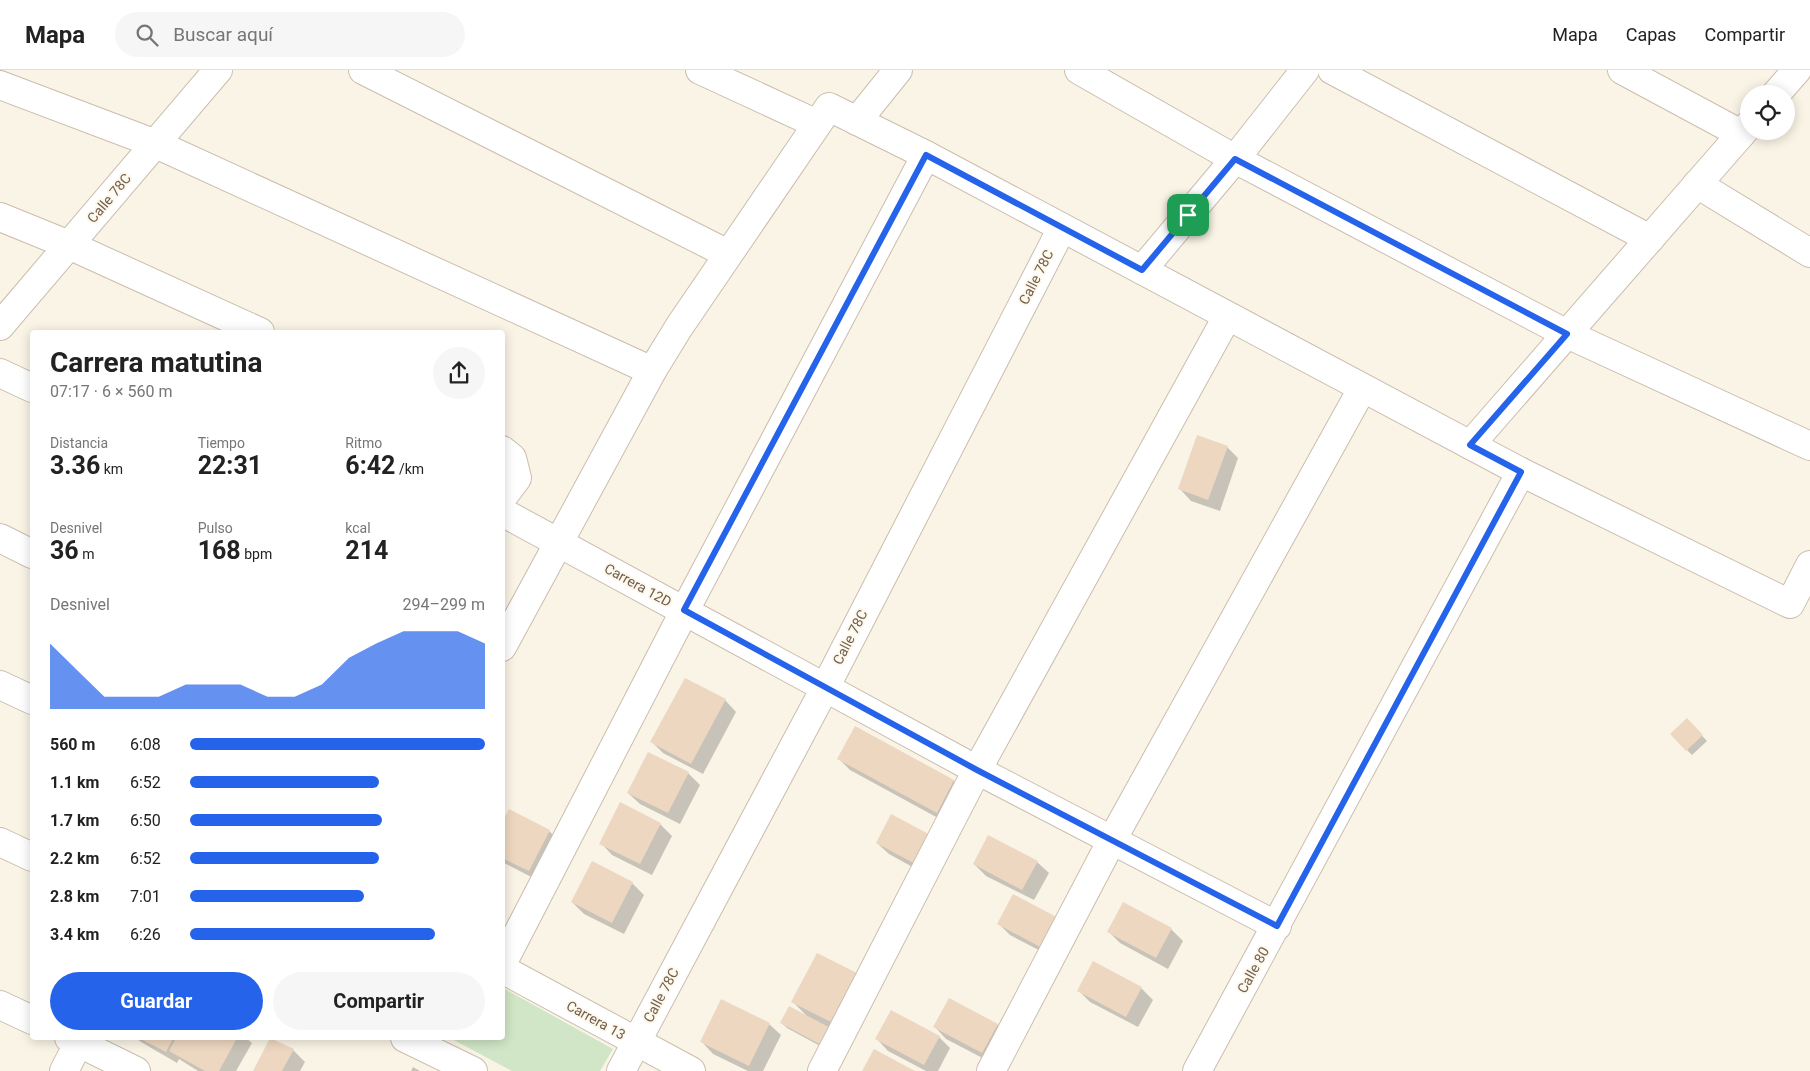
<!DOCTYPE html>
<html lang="es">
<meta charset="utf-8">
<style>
body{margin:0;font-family:Roboto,sans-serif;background:#f6f6f6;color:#222;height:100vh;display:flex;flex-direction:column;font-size:19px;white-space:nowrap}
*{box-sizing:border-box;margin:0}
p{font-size:16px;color:#767676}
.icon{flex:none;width:28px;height:28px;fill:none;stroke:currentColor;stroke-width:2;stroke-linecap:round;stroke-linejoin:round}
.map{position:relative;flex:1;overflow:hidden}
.drawer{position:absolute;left:30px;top:260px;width:475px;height:710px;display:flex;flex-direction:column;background:#fff;border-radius:5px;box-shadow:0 2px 12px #0003}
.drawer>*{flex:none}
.tools{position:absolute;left:1740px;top:15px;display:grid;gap:10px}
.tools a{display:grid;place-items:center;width:55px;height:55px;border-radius:50%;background:#fff;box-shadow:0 2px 12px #0003;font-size:25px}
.pin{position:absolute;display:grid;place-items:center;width:42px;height:42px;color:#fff;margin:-21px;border-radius:10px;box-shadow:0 2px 8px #0006}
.round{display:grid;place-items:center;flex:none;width:52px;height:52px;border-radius:26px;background:#f6f6f6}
.head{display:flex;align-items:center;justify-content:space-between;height:85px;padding:0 20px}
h1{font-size:28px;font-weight:700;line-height:38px}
.metrics{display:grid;grid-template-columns:repeat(3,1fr);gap:8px;height:85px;padding:5px 20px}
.metrics div{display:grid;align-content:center}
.metrics b{font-size:25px;font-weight:700}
.metrics small{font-size:14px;font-weight:400}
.metrics p{font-size:14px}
.chart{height:140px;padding:10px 20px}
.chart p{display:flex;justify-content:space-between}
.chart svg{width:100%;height:90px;margin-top:5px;fill:#2563eb;opacity:.7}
.action{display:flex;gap:10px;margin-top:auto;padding:10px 20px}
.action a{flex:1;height:58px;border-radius:30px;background:#2563eb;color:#fff;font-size:20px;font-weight:700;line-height:58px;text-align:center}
.action a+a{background:#f6f6f6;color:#222}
ul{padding:0 20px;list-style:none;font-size:16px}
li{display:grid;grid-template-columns:80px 60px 1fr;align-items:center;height:38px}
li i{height:12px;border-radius:6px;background:#2563eb}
header{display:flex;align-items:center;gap:30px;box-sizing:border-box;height:70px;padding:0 25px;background:#fff;border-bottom:1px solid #e0e0e0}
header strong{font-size:24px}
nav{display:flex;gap:28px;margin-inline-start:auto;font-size:18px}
.search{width:350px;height:45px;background:#f6f6f6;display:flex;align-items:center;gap:12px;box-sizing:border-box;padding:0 18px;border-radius:28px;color:#767676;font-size:19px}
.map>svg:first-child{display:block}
.green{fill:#d0e6c6}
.shadow{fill:#0003}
.building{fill:#edd7c1}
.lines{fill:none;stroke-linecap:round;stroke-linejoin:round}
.street-casing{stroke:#cbbdae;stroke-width:30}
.street{stroke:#fff;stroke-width:28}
.route-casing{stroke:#fff;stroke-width:10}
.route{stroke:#2563eb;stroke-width:6}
.labels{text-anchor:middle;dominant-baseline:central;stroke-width:4;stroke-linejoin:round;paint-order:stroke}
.street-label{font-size:14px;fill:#715e4d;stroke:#fdf8ec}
</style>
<header>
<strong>Mapa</strong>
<div class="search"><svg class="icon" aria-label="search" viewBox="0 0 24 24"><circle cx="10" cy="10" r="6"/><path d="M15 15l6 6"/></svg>Buscar aquí</div>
<nav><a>Mapa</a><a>Capas</a><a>Compartir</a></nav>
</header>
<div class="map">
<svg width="1810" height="1001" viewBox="0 0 1810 1001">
<rect width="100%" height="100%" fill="#faf4e6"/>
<polygon class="green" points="503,918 613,979 600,1001 512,1001 450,968 502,968"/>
<g class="shadow">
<polygon points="1227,377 1238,388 1220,441 1191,431 1180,419"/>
<polygon points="725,630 736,642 703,704 663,683 652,672"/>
<polygon points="1687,650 1707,671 1692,685 1671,664"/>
<polygon points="855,658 954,711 965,723 949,754 850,700 839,689"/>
<polygon points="648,683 688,703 700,715 680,754 640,734 628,723"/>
<polygon points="660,754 672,766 652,805 612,785 601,773"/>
<polygon points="502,755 549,761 561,772 541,812 502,792"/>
<polygon points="940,771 951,782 936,810 889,784 877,773"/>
<polygon points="1037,792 1049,803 1034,830 986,806 974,794"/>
<polygon points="632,813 644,825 624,864 584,844 572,832"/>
<polygon points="1013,826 1058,890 1010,865 998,853"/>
<polygon points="1171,859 1183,871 1168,899 1120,873 1109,862"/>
<polygon points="1141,918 1153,930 1138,957 1090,932 1078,920"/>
<polygon points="876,919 833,983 787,958 782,953 806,945 793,932"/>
<polygon points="769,954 781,965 763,1001 748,1001 713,984 702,972"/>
<polygon points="997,955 1009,966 994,994 946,969 935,957"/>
<polygon points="939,967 950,978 938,1001 926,1001 888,981 877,969"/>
<polygon points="136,968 246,968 252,973 236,1001 198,1001 179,989 177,993 141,972"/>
<polygon points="271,969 293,980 305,992 300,1001 254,1001"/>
<polygon points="413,997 420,1001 411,1001"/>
</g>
<g class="building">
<polygon points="1197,365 1228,376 1208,430 1178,419"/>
<polygon points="685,608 726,629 691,694 650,672"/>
<polygon points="1687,648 1703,665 1686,681 1670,664"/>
<polygon points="855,656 954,710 937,743 837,689"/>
<polygon points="648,682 689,702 668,743 627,723"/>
<polygon points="620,732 661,753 640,794 599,774"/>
<polygon points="509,739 550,760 529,801 502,788 502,752"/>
<polygon points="891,744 940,770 925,799 876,773"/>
<polygon points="988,765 1038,791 1022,820 973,794"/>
<polygon points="592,791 633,812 612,853 571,832"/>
<polygon points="1013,824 1062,850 1046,880 997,854"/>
<polygon points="1123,832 1172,858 1156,888 1107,862"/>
<polygon points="817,883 865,907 839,956 791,932"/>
<polygon points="1093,891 1142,917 1126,947 1077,921"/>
<polygon points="949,928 998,954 982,983 933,957"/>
<polygon points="721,929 770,953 749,996 700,972"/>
<polygon points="789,936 836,961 827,978 780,953"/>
<polygon points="891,940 940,966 924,995 875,969"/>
<polygon points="139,968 173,968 166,982"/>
<polygon points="176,968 237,968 219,1001 205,1001 169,981"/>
<polygon points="270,968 294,979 282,1001 253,1001"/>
<polygon points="874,979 915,1001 862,1001"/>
</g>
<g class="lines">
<defs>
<g id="street">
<polyline points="363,0 728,184"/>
<polyline points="700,0 817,54"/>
<polyline points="1079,0 1235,89 1567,264 1810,376"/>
<polyline points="1332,0 1650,169"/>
<polyline points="1622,0 1741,64"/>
<polyline points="0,15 156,74 652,301"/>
<polyline points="1776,24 1797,0"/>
<polyline points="857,51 898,0"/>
<polyline points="1697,114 1810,183"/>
<polyline points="0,147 69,175 260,262"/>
<polyline points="1142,200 1235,89 1305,0"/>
<polyline points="0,256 218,0"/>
<polyline points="0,303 32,318"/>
<polyline points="1470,375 1749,55"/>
<polyline points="502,380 512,388 517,408 502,428"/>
<polyline points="502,442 977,700 1277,856"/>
<polyline points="0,468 32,484"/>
<polyline points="502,577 652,301 679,257 829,37 926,85 1521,402 1790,534 1810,495"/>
<polyline points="0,615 32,630"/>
<polyline points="0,772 32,787"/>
<polyline points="502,894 685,540 926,85"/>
<polyline points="502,899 691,1001"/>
<polyline points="0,935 32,950"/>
<polyline points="69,968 136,1001"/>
<polyline points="405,968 473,1001"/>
<polyline points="64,1001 81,968"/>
<polyline points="621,1001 825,618 1062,158"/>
<polyline points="822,1001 977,700 1227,247"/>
<polyline points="991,1001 1112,770 1362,319"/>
<polyline points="1197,1001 1521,402"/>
</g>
</defs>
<use href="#street" class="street-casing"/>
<use href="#street" class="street"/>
</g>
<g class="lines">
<defs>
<polygon id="route" points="926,85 1142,200 1235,89 1567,264 1470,375 1521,402 1277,856 977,700 684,540"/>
</defs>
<use href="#route" class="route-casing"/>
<use href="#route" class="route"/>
</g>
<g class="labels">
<g class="street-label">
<text transform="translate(109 128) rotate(-50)">Calle 78C</text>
<text transform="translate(1036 207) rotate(-63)">Calle 78C</text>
<text transform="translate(638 515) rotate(29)">Carrera 12D</text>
<text transform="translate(850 567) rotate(-63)">Calle 78C</text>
<text transform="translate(1253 900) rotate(-61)">Calle 80</text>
<text transform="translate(661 925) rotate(-62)">Calle 78C</text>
<text transform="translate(596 950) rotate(29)">Carrera 13</text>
</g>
</g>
</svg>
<div class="tools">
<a><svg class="icon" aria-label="locate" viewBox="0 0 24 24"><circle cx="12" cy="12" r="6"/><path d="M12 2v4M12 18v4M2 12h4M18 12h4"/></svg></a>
</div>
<div class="pin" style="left:1188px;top:145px;background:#1e9e55"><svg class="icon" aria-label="arrive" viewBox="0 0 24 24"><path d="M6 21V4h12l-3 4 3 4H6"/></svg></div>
<section class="drawer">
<div class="head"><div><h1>Carrera matutina</h1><p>07:17 · 6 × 560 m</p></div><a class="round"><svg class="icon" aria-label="share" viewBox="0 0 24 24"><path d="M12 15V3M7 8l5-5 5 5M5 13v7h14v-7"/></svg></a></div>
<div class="metrics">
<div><p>Distancia</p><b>3.36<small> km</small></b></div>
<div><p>Tiempo</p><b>22:31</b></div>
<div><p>Ritmo</p><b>6:42<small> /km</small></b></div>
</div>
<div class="metrics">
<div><p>Desnivel</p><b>36<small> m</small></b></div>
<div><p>Pulso</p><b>168<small> bpm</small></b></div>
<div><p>kcal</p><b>214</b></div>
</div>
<div class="chart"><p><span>Desnivel</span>294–299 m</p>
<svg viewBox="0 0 160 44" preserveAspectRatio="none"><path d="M0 44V12L10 25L20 38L30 38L40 38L50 32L60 32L70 32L80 38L90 38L100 32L110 19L120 12L130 6L140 6L150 6L160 12V44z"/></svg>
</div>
<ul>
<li><b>560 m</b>6:08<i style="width:100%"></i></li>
<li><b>1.1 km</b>6:52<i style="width:64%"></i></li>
<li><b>1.7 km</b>6:50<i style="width:65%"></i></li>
<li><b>2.2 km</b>6:52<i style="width:64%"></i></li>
<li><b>2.8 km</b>7:01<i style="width:59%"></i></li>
<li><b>3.4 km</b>6:26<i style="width:83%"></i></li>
</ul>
<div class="action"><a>Guardar</a><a>Compartir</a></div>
</section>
</div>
